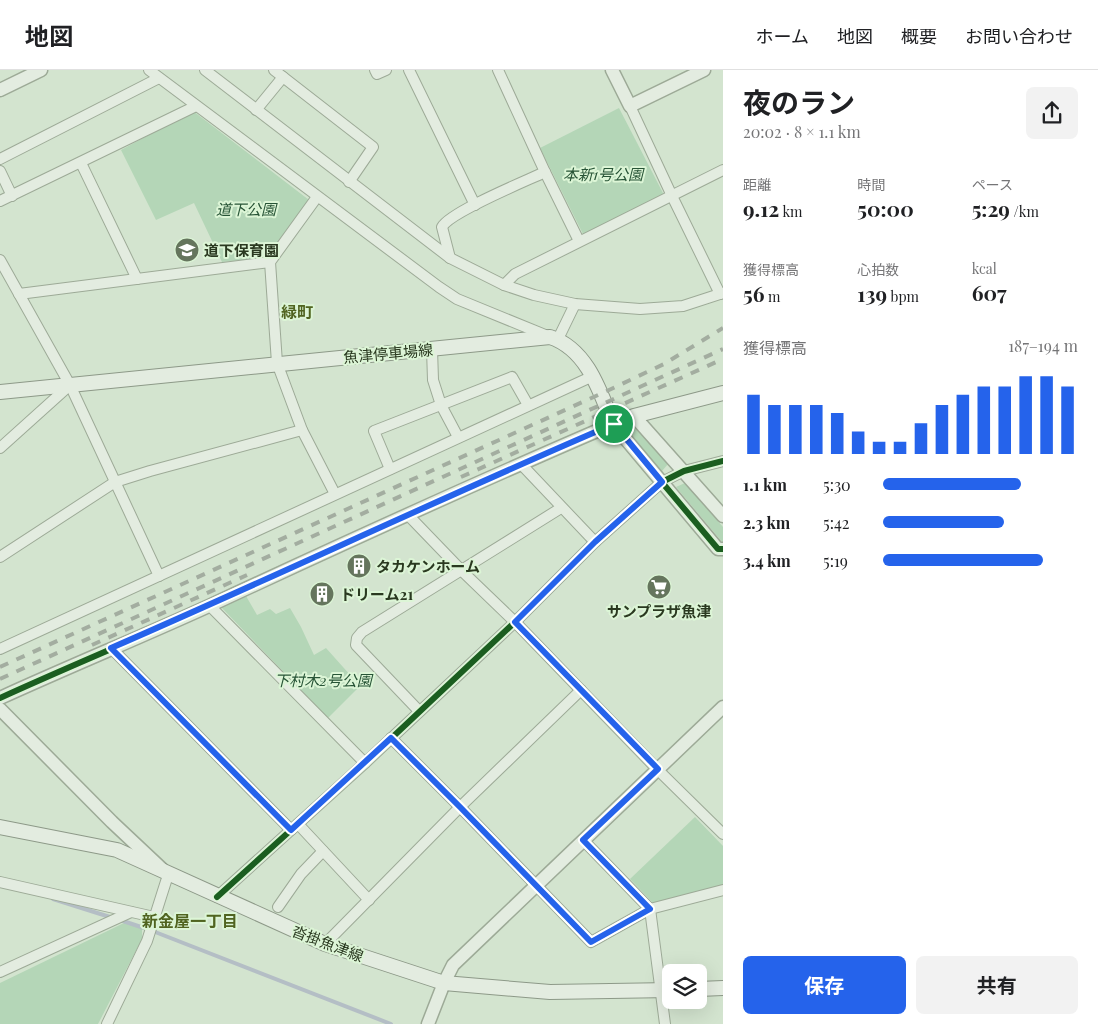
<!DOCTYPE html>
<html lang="ja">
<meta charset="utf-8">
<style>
body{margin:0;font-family:"Playfair Display","Noto Sans JP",serif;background:#f2f2f2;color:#202124;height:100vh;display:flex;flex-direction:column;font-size:19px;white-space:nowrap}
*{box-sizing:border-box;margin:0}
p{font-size:16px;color:#757577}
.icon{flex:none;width:28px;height:28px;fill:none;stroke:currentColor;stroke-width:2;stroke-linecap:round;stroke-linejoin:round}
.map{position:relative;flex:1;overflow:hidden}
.drawer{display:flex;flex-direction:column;background:#fff;width:375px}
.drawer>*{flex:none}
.controls{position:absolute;left:662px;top:894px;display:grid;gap:10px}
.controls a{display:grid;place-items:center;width:45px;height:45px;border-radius:8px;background:#fff;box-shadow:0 5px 20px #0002;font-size:25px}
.pin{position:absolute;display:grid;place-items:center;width:42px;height:42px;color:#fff;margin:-21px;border:2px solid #fff;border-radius:50%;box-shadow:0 1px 5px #0007}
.round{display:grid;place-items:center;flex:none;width:52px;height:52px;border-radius:8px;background:#f2f2f2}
.overview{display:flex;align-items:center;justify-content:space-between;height:85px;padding:0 20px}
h1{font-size:28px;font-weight:700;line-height:38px}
.stats{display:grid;grid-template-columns:repeat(3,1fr);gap:8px;height:85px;padding:5px 20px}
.stats div{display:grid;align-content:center}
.stats b{font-size:21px;font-weight:700}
.stats small{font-size:14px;font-weight:400}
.stats p{font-size:14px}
.chart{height:140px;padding:10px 20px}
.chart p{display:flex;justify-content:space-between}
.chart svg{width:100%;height:90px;margin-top:5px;stroke:#2563eb;stroke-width:6}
.action{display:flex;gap:10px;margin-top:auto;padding:10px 20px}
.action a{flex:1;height:58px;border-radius:8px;background:#2563eb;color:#fff;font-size:20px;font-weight:700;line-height:58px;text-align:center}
.action a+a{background:#f2f2f2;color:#202124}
ul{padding:0 20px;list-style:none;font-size:16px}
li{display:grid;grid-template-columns:80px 60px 1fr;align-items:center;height:38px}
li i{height:12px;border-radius:6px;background:#2563eb}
header{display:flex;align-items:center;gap:30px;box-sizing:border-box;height:70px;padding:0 25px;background:#fff;border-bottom:1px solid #e0e0e0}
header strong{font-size:24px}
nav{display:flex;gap:28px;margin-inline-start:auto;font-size:18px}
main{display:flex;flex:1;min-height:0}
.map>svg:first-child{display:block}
.green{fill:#b4d6b7}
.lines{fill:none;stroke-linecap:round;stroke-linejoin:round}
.stream{stroke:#b4bec5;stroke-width:4}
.minor-casing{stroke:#9daa97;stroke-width:12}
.tertiary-casing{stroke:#9daa97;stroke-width:15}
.secondary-casing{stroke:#8d9988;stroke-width:16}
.minor{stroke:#e3ece0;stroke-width:10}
.tertiary{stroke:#e3ece0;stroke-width:12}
.secondary{stroke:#e3ece0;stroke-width:14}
.rail{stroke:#a3ada0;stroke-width:4;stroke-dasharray:9 9;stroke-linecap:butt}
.cycleway-casing{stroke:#dcf5d6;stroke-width:9}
.cycleway{stroke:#1b5e20;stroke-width:6}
.route-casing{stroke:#fff;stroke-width:10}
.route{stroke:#2563eb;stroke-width:6}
.labels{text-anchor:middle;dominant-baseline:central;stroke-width:4;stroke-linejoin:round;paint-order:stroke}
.park-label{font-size:15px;font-style:italic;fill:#275436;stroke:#dcf5d6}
.poi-label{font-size:15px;font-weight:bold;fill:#2a3920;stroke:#dcf5d6;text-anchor:start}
.street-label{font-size:15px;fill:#2a3920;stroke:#dcf5d6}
.neighbourhood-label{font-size:16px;font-weight:bold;fill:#506420;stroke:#dcf5d6}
</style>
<header>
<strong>地図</strong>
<nav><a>ホーム</a><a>地図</a><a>概要</a><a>お問い合わせ</a></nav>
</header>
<main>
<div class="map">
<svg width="723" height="954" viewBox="0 0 723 954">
<rect width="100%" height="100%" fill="#d3e4cf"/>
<g class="green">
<polygon points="619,38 664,125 583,164 540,78"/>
<polygon points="193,41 309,130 266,188 222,192 194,133 156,150 121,80"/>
<polygon points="636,357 668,394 662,401 627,362"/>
<polygon points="685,413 723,457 723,473 676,417"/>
<polygon points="246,526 257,545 270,539 276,544 290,538 301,557 314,585 326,578 360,616 328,648 221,537"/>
<polygon points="695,747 723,776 723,816 653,833 630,809"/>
<polygon points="126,852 142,858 142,869 98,954 0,954 0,913"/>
</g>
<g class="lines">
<g class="stream">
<polyline points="53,829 113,848"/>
<polyline points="120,850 150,860 391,954"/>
</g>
<defs>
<g id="minor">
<polyline points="149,0 439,217 457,229 550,267"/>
<polyline points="205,0 450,188 504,215 534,225 575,234 640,239 683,236 723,223"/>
<polyline points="274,0 373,77 349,112"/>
<polyline points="375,0 377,4 386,0"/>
<polyline points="409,0 475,135"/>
<polyline points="498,0 545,102 579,171"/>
<polyline points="630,36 672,126 720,224"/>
<polyline points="256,40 283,7"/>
<polyline points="0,89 159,8"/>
<polyline points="81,93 137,209"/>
<polyline points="0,101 12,126"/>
<polyline points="317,127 270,192 277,293 302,360 335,424"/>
<polyline points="0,131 196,36"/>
<path d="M 450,188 L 442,157 C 450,142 526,111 545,102"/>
<polyline points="0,190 70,315 159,506"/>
<polyline points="504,215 515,204 723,100"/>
<polyline points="19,224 270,192"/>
<polyline points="558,269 575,234"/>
<polyline points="432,279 433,310 441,335 458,367"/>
<polyline points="0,378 70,315"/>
<polyline points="521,394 595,472"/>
<polyline points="390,399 374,361 512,307 528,335"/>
<polyline points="408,445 462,501 515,552 657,699 723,764"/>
<polyline points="0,487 115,412 150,401 302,360"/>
<polyline points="209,535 365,693"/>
<polyline points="111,578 291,760"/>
<polyline points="0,579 593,306"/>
<polyline points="419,641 356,575 357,568 362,562 561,438"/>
<polyline points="391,668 460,737 591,872 650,839 723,820"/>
<polyline points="298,754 369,830"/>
<polyline points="583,770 650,839 665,954"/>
<polyline points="0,812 154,847"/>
<polyline points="217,827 365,693 515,552 595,472 662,412 684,401 723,391"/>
<polyline points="278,837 301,804 323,781"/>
<polyline points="325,874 460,737 581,620"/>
<polyline points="0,902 131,842"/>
<polyline points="107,954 147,871 168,805"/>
</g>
<g id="tertiary">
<polyline points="612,0 630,36 704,0"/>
<polyline points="0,20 41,0"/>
<polyline points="634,346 723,446"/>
<path d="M 0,628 C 70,596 141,567 211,535 C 344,473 478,412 613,354 L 718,479 L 723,479"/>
<polyline points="0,639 112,752 162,799"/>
<polyline points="428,954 444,913 453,895 723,637"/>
</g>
<g id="secondary">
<path d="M 0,322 L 550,267 C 587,279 600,321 613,354 L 634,346 L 723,323"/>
<polyline points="0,757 117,780 325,874 444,913 550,922 671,920"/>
<polyline points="699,919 723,918"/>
</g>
</defs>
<use href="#minor" class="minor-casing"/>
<use href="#tertiary" class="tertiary-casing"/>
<use href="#secondary" class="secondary-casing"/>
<use href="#minor" class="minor"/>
<use href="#tertiary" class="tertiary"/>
<use href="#secondary" class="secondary"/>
<g class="rail">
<polyline points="461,407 723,289"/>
<polyline points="92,575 247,505"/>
<polyline points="0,597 609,320 664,294 723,258"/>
<polyline points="0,609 723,279"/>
</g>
<defs>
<g id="cycleway">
<path d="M 0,628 C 70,596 141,567 211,535 C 344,473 478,412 613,354 L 718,479 L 723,479"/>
<polyline points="217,827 365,693 515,552 595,472 662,412 684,401 723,391"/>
</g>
</defs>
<use href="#cycleway" class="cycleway-casing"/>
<use href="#cycleway" class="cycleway"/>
</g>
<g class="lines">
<defs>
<path id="route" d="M 614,354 L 662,412 L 595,472 L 515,552 L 658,699 L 583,770 L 650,839 L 591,872 L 460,737 L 391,668 L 291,760 L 111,578 C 279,505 445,426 614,354 Z"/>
</defs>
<use href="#route" class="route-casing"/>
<use href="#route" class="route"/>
</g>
<defs>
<symbol id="school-disc" viewBox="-11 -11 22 22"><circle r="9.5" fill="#65755d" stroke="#dcf5d6"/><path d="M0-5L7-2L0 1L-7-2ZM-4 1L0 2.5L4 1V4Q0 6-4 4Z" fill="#fff"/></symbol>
<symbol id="building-disc" viewBox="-11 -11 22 22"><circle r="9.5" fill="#65755d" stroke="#dcf5d6"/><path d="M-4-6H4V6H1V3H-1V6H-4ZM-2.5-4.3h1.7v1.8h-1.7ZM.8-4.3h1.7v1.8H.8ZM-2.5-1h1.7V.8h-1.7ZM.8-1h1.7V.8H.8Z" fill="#fff"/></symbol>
<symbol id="supermarket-disc" viewBox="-11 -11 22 22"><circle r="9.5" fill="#65755d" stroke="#dcf5d6"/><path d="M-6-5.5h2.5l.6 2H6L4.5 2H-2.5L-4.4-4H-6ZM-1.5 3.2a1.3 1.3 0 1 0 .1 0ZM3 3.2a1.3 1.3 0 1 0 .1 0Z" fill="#fff"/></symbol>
</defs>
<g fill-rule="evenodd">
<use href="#school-disc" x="173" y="166" width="28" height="28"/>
<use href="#building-disc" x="345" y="482" width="28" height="28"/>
<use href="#supermarket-disc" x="645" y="503" width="28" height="28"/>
<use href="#building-disc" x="308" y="510" width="28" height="28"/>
</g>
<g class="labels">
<g class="park-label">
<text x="603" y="104">本新1号公園</text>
<text x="246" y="139">道下公園</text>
<text x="323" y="610">下村木2号公園</text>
</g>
<g class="poi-label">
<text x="204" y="180">道下保育園</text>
<text x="376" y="496">タカケンホーム</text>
<text x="340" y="524">ドリーム21</text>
<text x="659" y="541" text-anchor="middle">サンプラザ魚津</text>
</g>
<g class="street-label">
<text transform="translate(388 283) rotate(-5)">魚津停車場線</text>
<text transform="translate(328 873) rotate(21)">沓掛魚津線</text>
</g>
<g class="neighbourhood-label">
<text x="297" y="241">緑町</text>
<text x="190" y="850">新金屋一丁目</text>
</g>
</g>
</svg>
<div class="controls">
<a><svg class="icon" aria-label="layers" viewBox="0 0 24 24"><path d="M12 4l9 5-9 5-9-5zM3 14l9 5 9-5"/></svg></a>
</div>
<div class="pin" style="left:614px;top:354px;background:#1e9e55"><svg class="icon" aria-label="arrive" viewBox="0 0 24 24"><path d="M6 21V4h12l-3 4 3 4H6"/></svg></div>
</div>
<section class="drawer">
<div class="overview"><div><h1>夜のラン</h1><p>20:02 · 8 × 1.1 km</p></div><a class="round"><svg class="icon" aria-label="share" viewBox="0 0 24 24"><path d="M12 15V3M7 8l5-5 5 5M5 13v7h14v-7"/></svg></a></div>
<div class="stats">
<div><p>距離</p><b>9.12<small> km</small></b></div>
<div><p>時間</p><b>50:00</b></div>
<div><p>ペース</p><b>5:29<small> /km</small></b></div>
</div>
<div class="stats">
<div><p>獲得標高</p><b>56<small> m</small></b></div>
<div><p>心拍数</p><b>139<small> bpm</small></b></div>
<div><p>kcal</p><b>607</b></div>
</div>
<div class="chart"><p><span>獲得標高</span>187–194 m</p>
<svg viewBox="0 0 160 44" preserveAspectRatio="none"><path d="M5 44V15M15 44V20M25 44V20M35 44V20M45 44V24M55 44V33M65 44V38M75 44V38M85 44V29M95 44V20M105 44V15M115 44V11M125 44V11M135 44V6M145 44V6M155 44V11"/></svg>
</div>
<ul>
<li><b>1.1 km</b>5:30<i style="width:71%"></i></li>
<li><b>2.3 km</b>5:42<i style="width:62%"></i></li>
<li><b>3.4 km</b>5:19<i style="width:82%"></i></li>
</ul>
<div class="action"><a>保存</a><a>共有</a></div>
</section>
</main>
